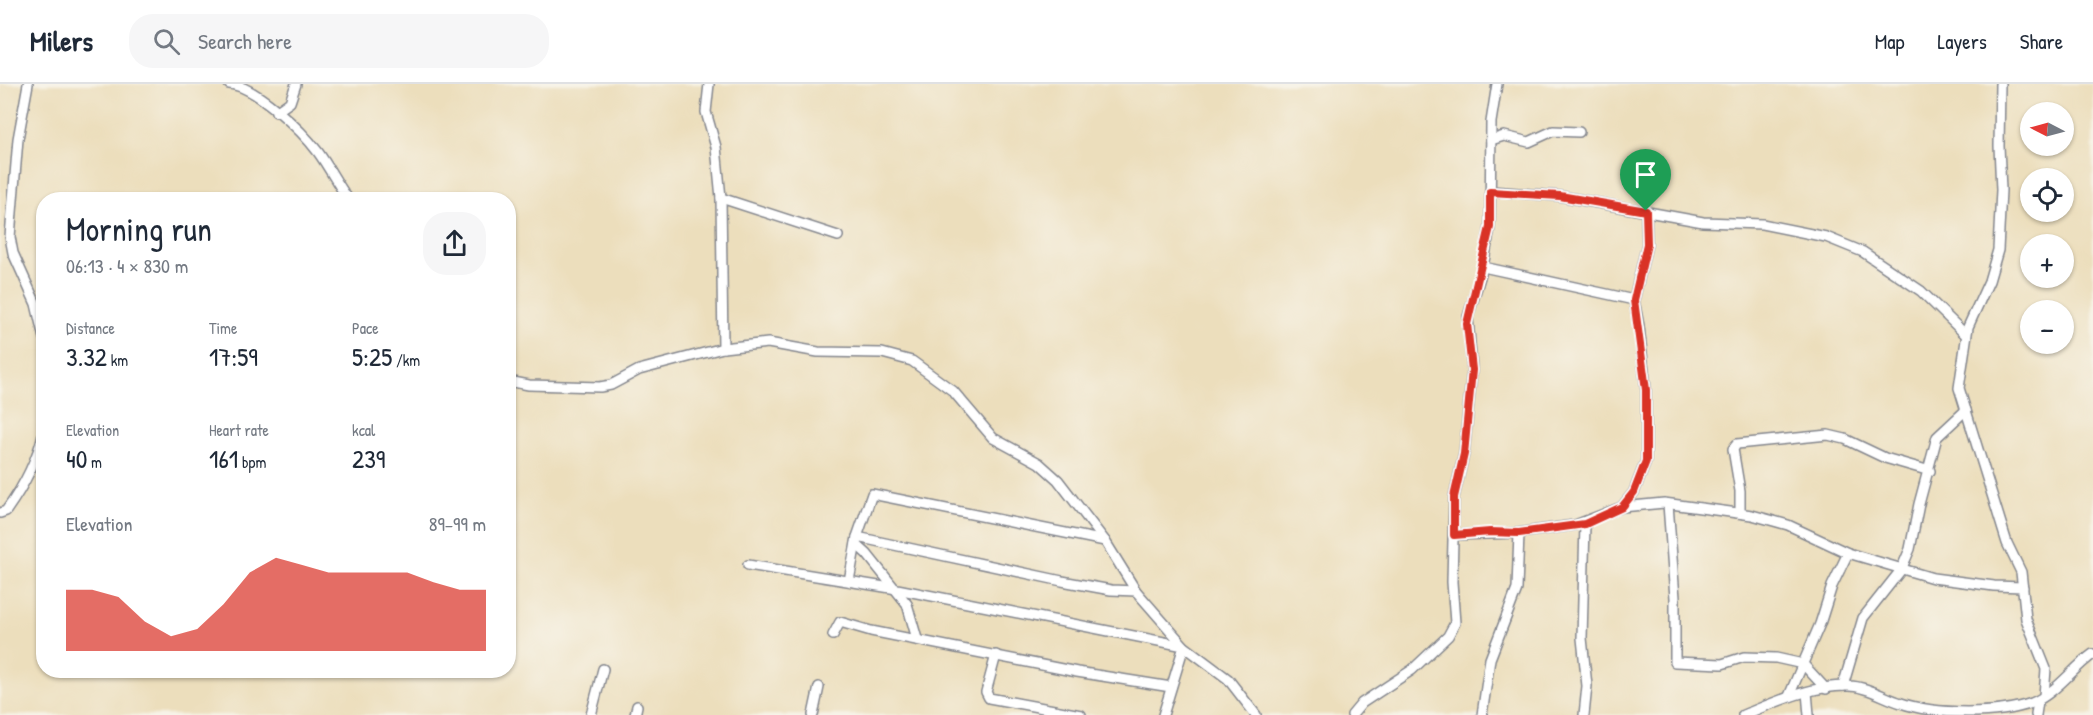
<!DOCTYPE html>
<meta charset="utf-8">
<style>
body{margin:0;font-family:"Patrick Hand",sans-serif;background:#f6f6f7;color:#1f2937;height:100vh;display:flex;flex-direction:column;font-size:22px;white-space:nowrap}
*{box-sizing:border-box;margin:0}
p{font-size:20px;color:#747a83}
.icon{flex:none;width:33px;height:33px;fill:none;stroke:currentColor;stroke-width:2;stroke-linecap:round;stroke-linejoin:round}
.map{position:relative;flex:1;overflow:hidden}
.details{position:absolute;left:36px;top:108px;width:480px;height:486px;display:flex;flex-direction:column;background:#fff;border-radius:24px;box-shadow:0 2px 4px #0004}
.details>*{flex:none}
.needle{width:39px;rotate:276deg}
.buttons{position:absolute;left:2020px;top:18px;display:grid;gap:12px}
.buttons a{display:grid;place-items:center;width:54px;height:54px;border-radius:50%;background:#fff;box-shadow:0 2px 4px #0004;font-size:30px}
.pin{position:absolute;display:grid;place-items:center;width:51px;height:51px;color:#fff;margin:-62px -26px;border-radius:50% 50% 50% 0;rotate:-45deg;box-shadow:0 0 6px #0007}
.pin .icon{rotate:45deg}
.round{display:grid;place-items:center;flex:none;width:63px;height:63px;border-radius:24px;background:#f6f6f7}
.headline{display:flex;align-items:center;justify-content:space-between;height:102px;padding:0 30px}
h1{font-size:33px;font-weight:600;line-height:45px}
.figures{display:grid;grid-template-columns:repeat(3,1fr);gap:9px;height:102px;padding:6px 30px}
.figures div{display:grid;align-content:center}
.figures b{font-size:26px;font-weight:600}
.figures small{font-size:16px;font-weight:400}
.figures p{font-size:16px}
.chart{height:168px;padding:12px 30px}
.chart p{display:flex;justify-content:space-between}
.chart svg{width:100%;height:108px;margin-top:6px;fill:#d93025;opacity:.7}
header{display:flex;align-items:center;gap:36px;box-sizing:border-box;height:84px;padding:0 30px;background:#fff;border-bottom:2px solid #e0e1e3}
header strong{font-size:28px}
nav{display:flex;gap:33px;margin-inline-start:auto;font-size:21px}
.search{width:420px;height:54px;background:#f6f6f7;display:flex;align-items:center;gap:15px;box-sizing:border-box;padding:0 21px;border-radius:24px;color:#747a83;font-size:22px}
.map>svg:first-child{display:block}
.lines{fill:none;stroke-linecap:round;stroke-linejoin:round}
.street-casing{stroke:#84868d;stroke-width:12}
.street{stroke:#fff;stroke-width:9}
.route-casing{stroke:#fff;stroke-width:12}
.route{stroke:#d93025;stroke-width:8}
</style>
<header>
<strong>Milers</strong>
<div class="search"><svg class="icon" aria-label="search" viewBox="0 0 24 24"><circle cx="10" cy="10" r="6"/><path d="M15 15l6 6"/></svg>Search here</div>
<nav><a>Map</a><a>Layers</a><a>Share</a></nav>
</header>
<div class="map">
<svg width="2093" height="631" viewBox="0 0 2093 631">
<rect width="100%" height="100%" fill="#f7f3e8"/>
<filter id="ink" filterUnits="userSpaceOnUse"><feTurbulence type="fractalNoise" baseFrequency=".0167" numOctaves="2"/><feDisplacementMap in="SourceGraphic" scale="12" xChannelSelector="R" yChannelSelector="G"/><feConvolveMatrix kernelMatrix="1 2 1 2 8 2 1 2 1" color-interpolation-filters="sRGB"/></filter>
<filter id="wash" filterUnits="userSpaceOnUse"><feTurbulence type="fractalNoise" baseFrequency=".008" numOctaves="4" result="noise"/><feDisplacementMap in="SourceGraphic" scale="24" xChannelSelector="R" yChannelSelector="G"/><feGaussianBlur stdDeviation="1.35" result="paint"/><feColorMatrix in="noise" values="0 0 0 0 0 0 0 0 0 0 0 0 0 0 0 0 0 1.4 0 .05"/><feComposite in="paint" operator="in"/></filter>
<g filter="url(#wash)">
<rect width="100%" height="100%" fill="#ecdebc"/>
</g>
<g filter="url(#ink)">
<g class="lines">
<defs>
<g id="street">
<polyline points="28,0 18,55 10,153 13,169 36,220 44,254"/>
<path d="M 229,0 C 256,2 302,47 318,68 C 329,83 337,100 349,116"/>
<polyline points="709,0 706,28 716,63 721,114 723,264"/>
<polyline points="2000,0 1999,62 2001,106 1998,166 1989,197 1968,243 1959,304 2007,459 2021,488 2026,535 2046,585 2044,612"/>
<polyline points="276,28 290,18 296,0"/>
<polyline points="1491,56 1504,52 1529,58 1553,47 1579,48"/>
<polyline points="1490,107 1560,112 1703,138 1762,140 1826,153 1863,168 1921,207 1966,251"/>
<polyline points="721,114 838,152"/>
<polyline points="1483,183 1634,216"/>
<polyline points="508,297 529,301 600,303 611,301 639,286 723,264 768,259 818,268 882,269 912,277 953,307 993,354 1039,379 1058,396 1105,457 1136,507 1184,562 1228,595 1256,631"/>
<polyline points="1668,420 1675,514 1675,578 1722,580 1744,573 1776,574 1803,580 1826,605"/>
<polyline points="1622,423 1634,408 1646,377 1646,306 1639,242 1634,216 1647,160 1646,127"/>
<path d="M 0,429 L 6,427 C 24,402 37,377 44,347"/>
<polyline points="1740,429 1740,407 1733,365 1737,360 1828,351 1845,355 1885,374 1930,387"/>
<polyline points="1454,451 1519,449 1575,441 1622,423 1664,419 1752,431 1788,441 1848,469 1933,494 1994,502 2023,503"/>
<polyline points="857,453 1062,497 1111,506 1136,507"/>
<polyline points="856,460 867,470 907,520 917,555"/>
<polyline points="748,481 897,505 1184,562 1163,631"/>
<polyline points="849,497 857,453 872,410 1105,457"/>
<polyline points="833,551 840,538 871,547 1077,588 1171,603"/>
<polyline points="996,571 986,608 989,614 1081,631"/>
<polyline points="1843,602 1863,534 1901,486 1910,465 1919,420 1937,353 1966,326"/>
<polyline points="1807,608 1809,631"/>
<polyline points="1789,612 1820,540 1832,502 1848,469"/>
<polyline points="591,631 603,585"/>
<polyline points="635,631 637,622"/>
<polyline points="813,631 819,603"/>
<polyline points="1352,631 1362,619 1412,586 1448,552 1455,539 1452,498 1454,413 1464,370 1472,286 1468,233 1483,183 1490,143 1491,38 1497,0"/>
<polyline points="1482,631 1490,575 1517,505 1519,449"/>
<polyline points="1584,631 1587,602 1582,554 1585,440"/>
<path d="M 1743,631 C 1776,618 1812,601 1849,602 C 1866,602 1885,614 1901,619 C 1935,631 1999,631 2032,619 C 2056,609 2072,585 2093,570"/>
<polyline points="2036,631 2038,617"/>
</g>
</defs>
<use href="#street" class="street-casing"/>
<use href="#street" class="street"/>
</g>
</g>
<g class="lines" filter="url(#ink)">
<defs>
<polygon id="route" points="1490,108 1560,112 1646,127 1647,160 1634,216 1646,306 1646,377 1634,408 1622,423 1585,440 1519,449 1490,448 1454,451 1454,413 1464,370 1472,286 1467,240 1490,143"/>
</defs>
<use href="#route" class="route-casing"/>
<use href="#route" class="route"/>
</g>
</svg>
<div class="buttons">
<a><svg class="needle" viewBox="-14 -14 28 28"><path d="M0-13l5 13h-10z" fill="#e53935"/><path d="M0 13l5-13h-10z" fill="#747a83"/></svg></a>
<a><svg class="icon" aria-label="locate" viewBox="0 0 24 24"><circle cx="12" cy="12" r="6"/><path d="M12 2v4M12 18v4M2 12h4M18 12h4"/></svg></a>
<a>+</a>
<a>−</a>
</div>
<div class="pin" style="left:1646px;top:127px;background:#1e9e55"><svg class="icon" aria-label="arrive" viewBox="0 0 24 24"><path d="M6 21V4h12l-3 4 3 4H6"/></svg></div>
<section class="details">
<div class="headline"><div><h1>Morning run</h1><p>06:13 · 4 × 830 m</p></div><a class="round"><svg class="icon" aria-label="share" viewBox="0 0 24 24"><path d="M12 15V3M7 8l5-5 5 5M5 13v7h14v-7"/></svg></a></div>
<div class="figures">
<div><p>Distance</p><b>3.32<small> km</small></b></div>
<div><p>Time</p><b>17:59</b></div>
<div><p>Pace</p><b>5:25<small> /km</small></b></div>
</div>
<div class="figures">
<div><p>Elevation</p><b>40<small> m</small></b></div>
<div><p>Heart rate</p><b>161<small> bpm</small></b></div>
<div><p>kcal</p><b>239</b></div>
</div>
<div class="chart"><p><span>Elevation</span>89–99 m</p>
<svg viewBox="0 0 160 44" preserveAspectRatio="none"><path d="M0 44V19L10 19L20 22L30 32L40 38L50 35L60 25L70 12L80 6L90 9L100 12L110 12L120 12L130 12L140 16L150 19L160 19V44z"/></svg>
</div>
</section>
</div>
